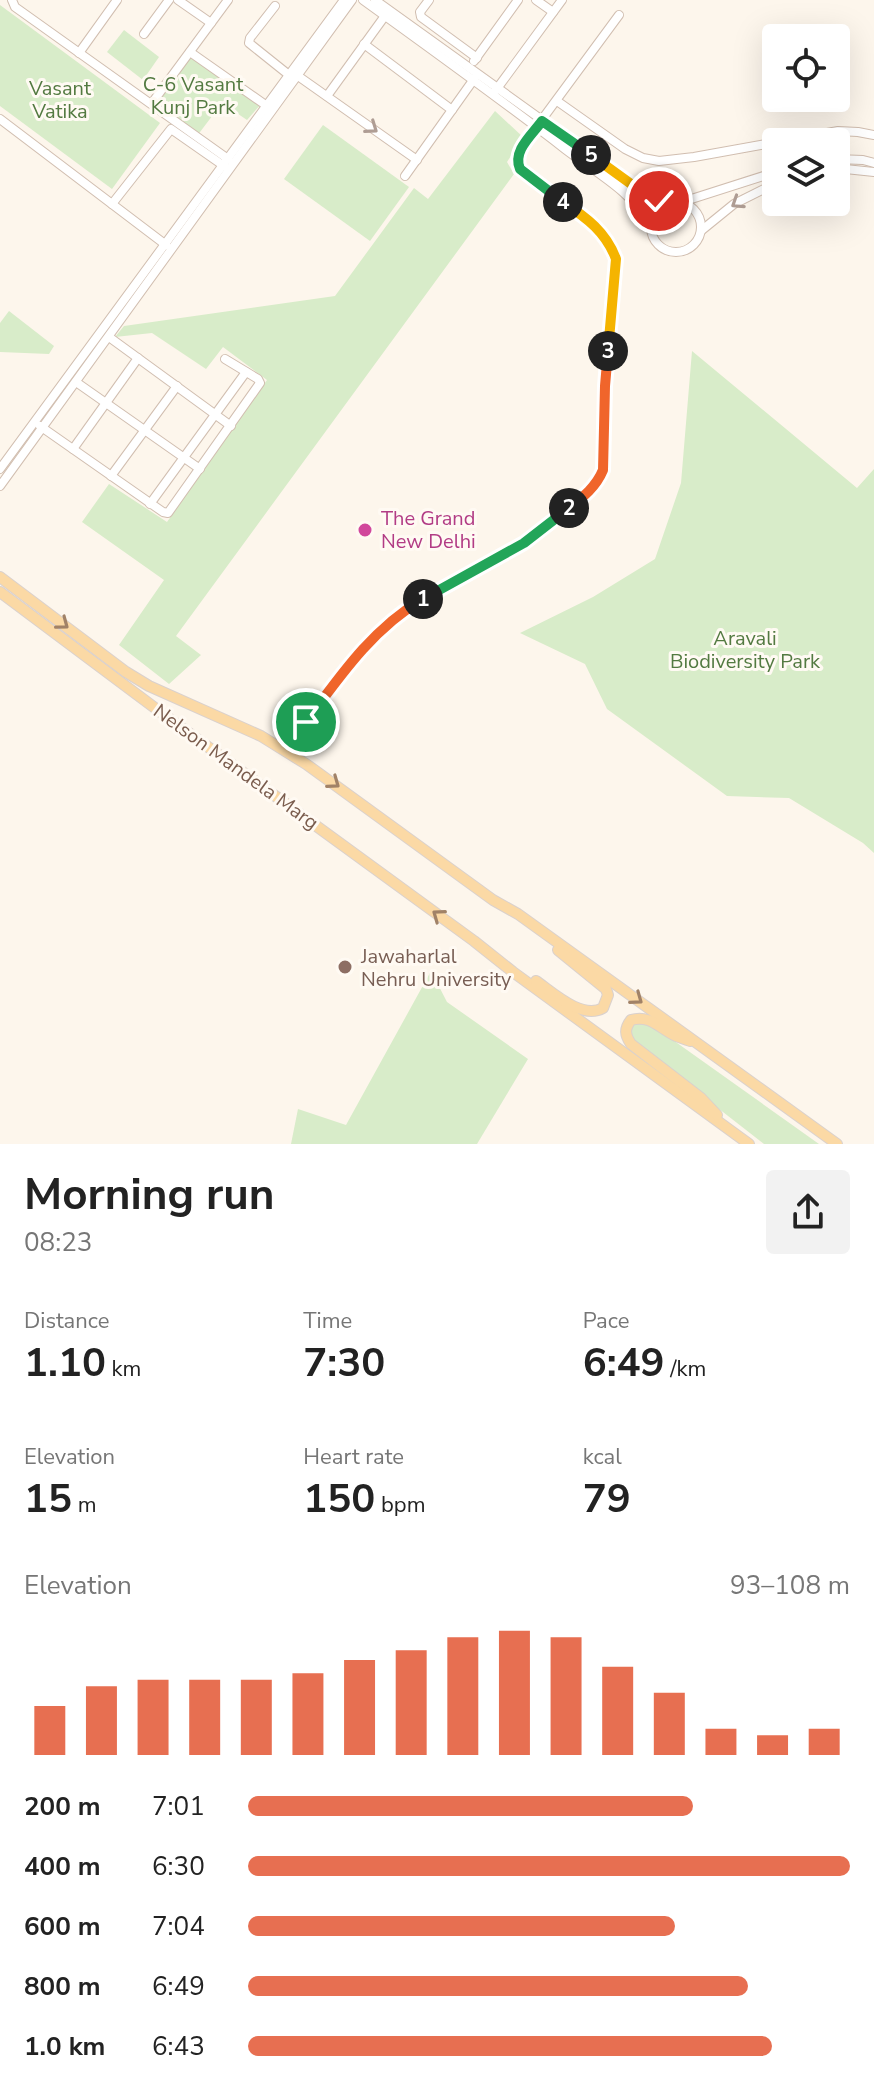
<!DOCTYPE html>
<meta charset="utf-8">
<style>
body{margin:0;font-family:"Nunito Sans",sans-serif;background:#f2f2f2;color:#222;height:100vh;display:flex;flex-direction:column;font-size:30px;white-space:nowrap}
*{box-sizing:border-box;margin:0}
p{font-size:26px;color:#767676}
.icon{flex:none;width:44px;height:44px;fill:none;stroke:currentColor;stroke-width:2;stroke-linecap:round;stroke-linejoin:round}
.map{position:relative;height:1144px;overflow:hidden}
.sheet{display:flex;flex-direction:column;background:#fff;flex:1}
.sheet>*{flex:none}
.buttons{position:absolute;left:762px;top:24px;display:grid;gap:16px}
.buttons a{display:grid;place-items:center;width:88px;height:88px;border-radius:8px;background:#fff;box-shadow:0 8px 32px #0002;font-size:40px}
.pin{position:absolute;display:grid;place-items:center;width:68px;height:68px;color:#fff;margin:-34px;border:4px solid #fff;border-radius:50%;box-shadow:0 2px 8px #0007}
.km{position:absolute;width:40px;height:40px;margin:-20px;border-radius:50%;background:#222;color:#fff;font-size:22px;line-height:40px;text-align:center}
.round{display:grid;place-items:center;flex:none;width:84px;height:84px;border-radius:8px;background:#f2f2f2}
.headline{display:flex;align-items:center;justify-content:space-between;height:136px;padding:0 24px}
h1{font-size:44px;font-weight:700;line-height:60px}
.stats{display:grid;grid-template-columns:repeat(3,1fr);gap:12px;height:136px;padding:8px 24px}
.stats div{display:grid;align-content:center}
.stats b{font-size:40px;font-weight:700}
.stats small{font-size:22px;font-weight:400}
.stats p{font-size:22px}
.chart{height:224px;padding:16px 24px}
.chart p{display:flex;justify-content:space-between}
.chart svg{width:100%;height:144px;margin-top:8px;stroke:#e76f51;stroke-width:6}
ul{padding:0 24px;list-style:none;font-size:26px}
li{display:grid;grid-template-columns:128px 96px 1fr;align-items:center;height:60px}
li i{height:20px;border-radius:10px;background:#e76f51}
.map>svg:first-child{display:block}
.green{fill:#d8ecc9}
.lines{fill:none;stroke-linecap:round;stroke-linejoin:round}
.minor-casing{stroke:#d1beb0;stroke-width:10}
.major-casing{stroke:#dad1cd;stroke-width:12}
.minor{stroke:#fff;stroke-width:8}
.major{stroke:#fbd9a5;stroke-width:10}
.oneway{stroke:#af9d94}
.oneway2{stroke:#a18267}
.split-1-casing{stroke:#fff;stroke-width:16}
.split-2-casing{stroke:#fff;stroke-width:16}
.split-3-casing{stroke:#fff;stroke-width:16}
.split-4-casing{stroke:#fff;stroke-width:16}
.split-5-casing{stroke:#fff;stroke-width:16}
.split-6-casing{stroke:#fff;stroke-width:16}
.split-1{stroke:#f0652b;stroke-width:10}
.split-2{stroke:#22a559;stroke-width:10}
.split-3{stroke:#f0652b;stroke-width:10}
.split-4{stroke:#f5b400;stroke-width:10}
.split-5{stroke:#22a559;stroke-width:10}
.split-6{stroke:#f5b400;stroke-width:10}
.hotel-dot{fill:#d1479c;stroke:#fffaf3;stroke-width:3}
.education-dot{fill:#8d6e63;stroke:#fffaf3;stroke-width:3}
.labels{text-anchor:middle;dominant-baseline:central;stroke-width:6;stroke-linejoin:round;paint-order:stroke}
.park-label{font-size:20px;fill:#537a41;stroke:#fffaf3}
.hotel-label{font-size:20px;fill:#b23c85;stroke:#fffaf3;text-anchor:start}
.street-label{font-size:20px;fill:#7a5c4d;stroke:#fffaf3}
.education-label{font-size:20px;fill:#785e54;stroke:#fffaf3;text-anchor:start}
</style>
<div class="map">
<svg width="874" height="1144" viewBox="0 0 874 1144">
<rect width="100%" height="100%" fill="#fdf6ec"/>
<g class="green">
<polygon points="0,5 160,123 112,189 0,106"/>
<polygon points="124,30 159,57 143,80 107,52"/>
<polygon points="190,52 262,103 247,120 222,103 197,136 154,105"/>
<polygon points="495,111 523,137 507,162 514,174 176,636 201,655 169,684 119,645 164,580 82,522 109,484 167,522 267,380 223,347 206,369 152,333 115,337 124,326 335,296 414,188 428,199"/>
<polygon points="323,125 409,187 370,241 284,179"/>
<polygon points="9,311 54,346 49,354 0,352 0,323"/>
<polygon points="692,351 857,488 874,469 874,853 863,843 789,798 727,796 607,709 585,664 520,633 593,597 655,559 681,483"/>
<polygon points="431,971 447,1002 528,1059 477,1144 291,1144 298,1109 346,1125"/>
<polygon points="635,1023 649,1023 819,1144 764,1144 637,1045 630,1033 631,1027"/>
</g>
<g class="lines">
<defs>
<g id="minor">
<polyline points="12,0 15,7 228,159"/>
<polyline points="178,0 211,23"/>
<path d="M 363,0 C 431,49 499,98 565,149 C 595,172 633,192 651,226"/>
<polyline points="375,0 638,189 667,203"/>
<polyline points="429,0 420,12 421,17 477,58"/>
<polyline points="536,0 553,12"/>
<polyline points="275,6 250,38 249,43 289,75"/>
<polyline points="144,34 169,0"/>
<polyline points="364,44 452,110"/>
<polyline points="190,52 267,106"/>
<polyline points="79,53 117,0"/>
<polyline points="474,61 518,0"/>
<polyline points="298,76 417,160"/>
<polyline points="496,90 562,0"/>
<polyline points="327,96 387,13"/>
<polyline points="557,101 625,149 643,158 659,161 694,157 838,131 858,132 874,135"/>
<polyline points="152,103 228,0"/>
<polyline points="0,119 166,245"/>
<polyline points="836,159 863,160 874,163"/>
<polyline points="836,168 874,172"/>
<polyline points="405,176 474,79"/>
<circle cx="676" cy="227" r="25"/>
<polyline points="682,202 776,172"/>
<polyline points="112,204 171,129 224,166"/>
<polyline points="702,230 734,204 776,183"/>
<polyline points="109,337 231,426"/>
<polyline points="76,382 200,469"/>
<polyline points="40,426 163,512 168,513 260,383 258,379 225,359"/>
<polyline points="73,449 138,358"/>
<polyline points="0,469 344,0"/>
<polyline points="111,476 177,386"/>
<polyline points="0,486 352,0"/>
<polyline points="150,504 246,372"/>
<path d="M 306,722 C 336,681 365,642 404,610 L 524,543 L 591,489 L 599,479 L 603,470 L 603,459 L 605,386 L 616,259 C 612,249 609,239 601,231 C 587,215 522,178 517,164 C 516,160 517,156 518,152 L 619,15"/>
</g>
<g id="major">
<polyline points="0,577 126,672 149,686 261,736 306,764 493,900 518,914 837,1144"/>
<polyline points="0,592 167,717 474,941 513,972 749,1144"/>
<path d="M 536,981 C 553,993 582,1020 603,1008 L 608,995 L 606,989 L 558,950"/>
<path d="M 690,1041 C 686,1039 681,1038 676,1036 C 660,1029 650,1014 631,1020 C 624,1029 625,1035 631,1044 L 701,1098 L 717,1115"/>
</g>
</defs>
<use href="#minor" class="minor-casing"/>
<use href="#major" class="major-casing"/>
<use href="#minor" class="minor"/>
<use href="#major" class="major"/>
</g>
<defs><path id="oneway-chevron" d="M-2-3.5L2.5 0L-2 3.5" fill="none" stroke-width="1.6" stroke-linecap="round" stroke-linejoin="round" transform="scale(2)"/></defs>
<g class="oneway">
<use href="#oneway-chevron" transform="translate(372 128) rotate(35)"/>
<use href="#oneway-chevron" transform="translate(737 203) rotate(147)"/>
</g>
<g class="oneway2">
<use href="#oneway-chevron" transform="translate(63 624) rotate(37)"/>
<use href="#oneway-chevron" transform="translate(334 783) rotate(36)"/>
<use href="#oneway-chevron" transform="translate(438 915) rotate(-144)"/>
<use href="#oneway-chevron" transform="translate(637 999) rotate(36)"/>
</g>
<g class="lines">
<defs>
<path id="split-1" d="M 306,722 C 340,676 373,628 423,599"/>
<polyline id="split-2" points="423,599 524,543 569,508"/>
<path id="split-3" d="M 569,508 C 583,497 596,487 603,470 L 605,386 L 608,351"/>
<path id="split-4" d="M 563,202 C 587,218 606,232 616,259 L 608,351"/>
<path id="split-5" d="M 563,202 L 520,169 C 512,151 532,135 542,121 L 591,155"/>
<polyline id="split-6" points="591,155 638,189 659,201"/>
</defs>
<use href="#split-1" class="split-1-casing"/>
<use href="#split-2" class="split-2-casing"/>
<use href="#split-3" class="split-3-casing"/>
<use href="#split-4" class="split-4-casing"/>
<use href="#split-5" class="split-5-casing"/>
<use href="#split-6" class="split-6-casing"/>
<use href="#split-1" class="split-1"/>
<use href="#split-2" class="split-2"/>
<use href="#split-3" class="split-3"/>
<use href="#split-4" class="split-4"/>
<use href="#split-5" class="split-5"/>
<use href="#split-6" class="split-6"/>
</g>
<circle class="hotel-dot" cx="365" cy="530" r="8"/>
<circle class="education-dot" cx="345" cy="967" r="8"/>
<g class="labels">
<g class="park-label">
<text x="193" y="84">C-6 Vasant<tspan x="193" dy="23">Kunj Park</tspan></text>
<text x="60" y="88">Vasant<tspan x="60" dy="23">Vatika</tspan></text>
<text x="745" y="638">Aravali<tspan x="745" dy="23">Biodiversity Park</tspan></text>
</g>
<g class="hotel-label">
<text x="381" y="518">The Grand<tspan x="381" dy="23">New Delhi</tspan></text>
</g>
<g class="street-label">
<text transform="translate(236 767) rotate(36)">Nelson Mandela Marg</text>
</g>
<g class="education-label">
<text x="361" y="956">Jawaharlal<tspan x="361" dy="23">Nehru University</tspan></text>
</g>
</g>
</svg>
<div class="buttons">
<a><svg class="icon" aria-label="locate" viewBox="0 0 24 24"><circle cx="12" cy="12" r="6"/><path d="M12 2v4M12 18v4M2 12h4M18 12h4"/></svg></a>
<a><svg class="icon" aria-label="layers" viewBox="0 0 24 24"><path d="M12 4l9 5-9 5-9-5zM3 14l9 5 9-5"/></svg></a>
</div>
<div class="pin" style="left:306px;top:722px;background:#1e9e55"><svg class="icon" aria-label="arrive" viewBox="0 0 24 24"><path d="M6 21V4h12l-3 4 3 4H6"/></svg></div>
<div class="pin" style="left:659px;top:201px;background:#d93025"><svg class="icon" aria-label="check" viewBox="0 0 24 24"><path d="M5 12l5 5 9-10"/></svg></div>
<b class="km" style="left:423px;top:599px">1</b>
<b class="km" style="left:569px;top:508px">2</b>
<b class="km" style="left:608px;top:351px">3</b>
<b class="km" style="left:563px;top:202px">4</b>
<b class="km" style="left:591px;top:155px">5</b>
</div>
<section class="sheet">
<div class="headline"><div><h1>Morning run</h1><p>08:23</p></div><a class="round"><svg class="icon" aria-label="share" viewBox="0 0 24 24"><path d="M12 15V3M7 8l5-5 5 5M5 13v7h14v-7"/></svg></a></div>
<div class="stats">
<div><p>Distance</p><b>1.10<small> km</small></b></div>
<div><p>Time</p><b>7:30</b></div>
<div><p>Pace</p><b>6:49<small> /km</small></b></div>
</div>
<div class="stats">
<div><p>Elevation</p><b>15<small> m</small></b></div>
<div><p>Heart rate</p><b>150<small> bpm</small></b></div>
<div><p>kcal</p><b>79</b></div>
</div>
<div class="chart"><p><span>Elevation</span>93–108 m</p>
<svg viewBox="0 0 160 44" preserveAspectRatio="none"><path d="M5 44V29M15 44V23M25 44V21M35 44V21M45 44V21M55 44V19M65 44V15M75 44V12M85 44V8M95 44V6M105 44V8M115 44V17M125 44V25M135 44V36M145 44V38M155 44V36"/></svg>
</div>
<ul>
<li><b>200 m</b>7:01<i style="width:74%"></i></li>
<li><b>400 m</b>6:30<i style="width:100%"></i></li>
<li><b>600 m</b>7:04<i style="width:71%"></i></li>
<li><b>800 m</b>6:49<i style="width:83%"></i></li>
<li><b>1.0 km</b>6:43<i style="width:87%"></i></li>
</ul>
</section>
